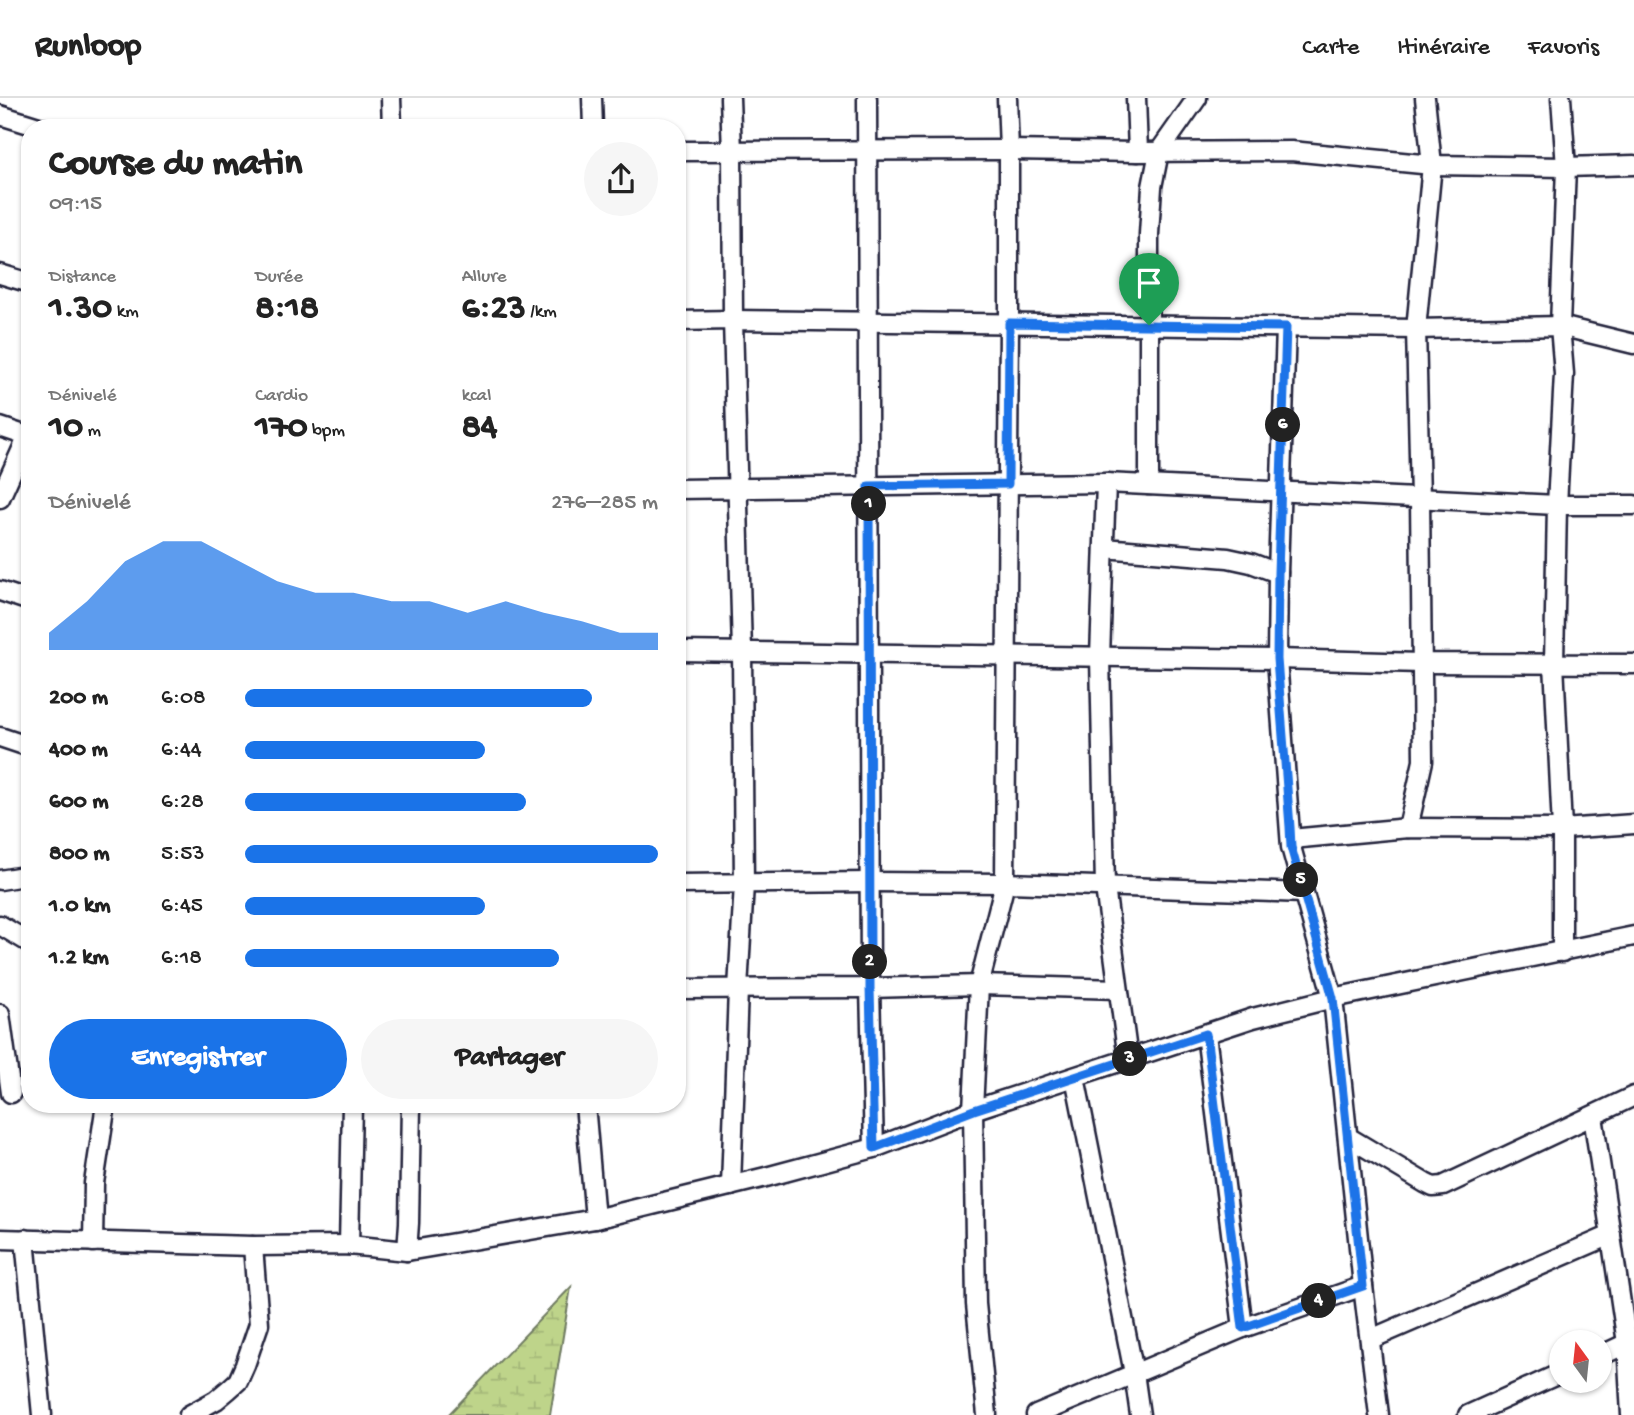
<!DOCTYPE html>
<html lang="fr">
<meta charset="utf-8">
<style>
body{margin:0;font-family:"Gochi Hand",sans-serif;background:#f6f6f6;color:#222;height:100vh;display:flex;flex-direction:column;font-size:26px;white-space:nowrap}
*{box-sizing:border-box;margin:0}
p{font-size:23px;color:#767676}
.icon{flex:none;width:38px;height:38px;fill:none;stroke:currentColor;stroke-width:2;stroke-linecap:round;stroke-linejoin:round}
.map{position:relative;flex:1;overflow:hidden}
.drawer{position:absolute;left:21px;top:21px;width:665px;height:994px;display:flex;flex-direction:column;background:#fff;border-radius:28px;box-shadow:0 2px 5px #0004}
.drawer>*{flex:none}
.needle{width:46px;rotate:345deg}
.controls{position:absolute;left:1549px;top:1232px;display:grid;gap:14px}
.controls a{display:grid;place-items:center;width:63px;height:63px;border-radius:50%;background:#fff;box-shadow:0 2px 5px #0004;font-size:35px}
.pin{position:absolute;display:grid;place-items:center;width:60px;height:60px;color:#fff;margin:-72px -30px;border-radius:50% 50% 50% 0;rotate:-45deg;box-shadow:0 0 7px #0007}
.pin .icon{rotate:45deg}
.km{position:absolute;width:35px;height:35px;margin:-18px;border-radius:50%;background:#222;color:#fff;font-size:19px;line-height:35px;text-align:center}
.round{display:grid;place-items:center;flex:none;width:74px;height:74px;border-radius:37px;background:#f6f6f6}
.summary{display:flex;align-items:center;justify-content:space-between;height:119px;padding:0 28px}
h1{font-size:38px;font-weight:700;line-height:52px}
.stats{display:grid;grid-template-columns:repeat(3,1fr);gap:10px;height:119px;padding:7px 28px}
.stats div{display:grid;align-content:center}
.stats b{font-size:35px;font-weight:700}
.stats small{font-size:19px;font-weight:400}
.stats p{font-size:19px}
.chart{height:196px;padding:14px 28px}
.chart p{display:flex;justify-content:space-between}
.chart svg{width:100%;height:126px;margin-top:7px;fill:#1a73e8;opacity:.7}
.cta{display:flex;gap:14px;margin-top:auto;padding:14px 28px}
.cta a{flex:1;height:80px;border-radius:42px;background:#1a73e8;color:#fff;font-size:28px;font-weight:700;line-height:80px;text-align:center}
.cta a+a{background:#f6f6f6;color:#222}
ul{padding:0 28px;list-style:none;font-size:23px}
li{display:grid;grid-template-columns:112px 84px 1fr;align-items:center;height:52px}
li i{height:18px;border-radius:9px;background:#1a73e8}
header{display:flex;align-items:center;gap:42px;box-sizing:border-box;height:98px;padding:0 35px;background:#fff;border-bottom:2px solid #e0e0e0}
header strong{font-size:33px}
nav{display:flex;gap:38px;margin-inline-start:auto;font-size:24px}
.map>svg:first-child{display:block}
.wetland{fill:url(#wetland-marsh);stroke:#707b62;stroke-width:2}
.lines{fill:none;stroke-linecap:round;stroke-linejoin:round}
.minor-casing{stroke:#22223b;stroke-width:23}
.minor{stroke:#fff;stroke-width:18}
.route-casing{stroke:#fff;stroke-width:14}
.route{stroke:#1a73e8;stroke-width:9}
</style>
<header>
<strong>Runloop</strong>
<nav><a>Carte</a><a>Itinéraire</a><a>Favoris</a></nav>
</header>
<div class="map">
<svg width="1634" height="1317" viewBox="0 0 1634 1317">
<defs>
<pattern id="wetland-marsh" width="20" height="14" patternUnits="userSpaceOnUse" patternTransform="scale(1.75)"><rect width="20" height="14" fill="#bed48a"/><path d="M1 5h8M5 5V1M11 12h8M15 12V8" fill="none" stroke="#a3b678"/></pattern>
</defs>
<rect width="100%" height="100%" fill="#fff"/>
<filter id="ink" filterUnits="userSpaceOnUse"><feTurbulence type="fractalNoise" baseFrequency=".0143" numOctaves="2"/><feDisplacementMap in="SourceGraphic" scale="14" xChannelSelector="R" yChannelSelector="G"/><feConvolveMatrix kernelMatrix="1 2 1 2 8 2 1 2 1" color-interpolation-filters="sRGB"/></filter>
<g filter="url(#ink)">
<polygon class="wetland" points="571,1189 550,1317 448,1317"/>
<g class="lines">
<defs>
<g id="minor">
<polyline points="391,0 392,30"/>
<polyline points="592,0 593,30"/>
<polyline points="730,0 732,54 733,222 742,554 744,786 738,891 731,1088"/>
<polyline points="867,0 870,890 874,1050"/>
<polyline points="1136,0 1138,54"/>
<polyline points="1561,0 1566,69 1560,228 1564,276 1557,407 1554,565 1562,731 1562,854"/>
<polyline points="0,17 42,30"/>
<polyline points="677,53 1009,52 1138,54 1291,53 1432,67 1566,69 1634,67"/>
<polyline points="0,176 30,185"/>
<polyline points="677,223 733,222 1416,231 1560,228 1634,246"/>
<polyline points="1286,229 1278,475 1277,561 1291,749 1333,900 1363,1188 1379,1317"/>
<polyline points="0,329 30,339"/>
<polyline points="1106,385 1100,559 1105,789 1128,961"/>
<polyline points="1149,387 1149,136 1152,89 1159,54 1197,0"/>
<polyline points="677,391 1106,385 1557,407 1634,407"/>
<polyline points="0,400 28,338"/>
<polyline points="1104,450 1228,460 1251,465 1278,475"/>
<polyline points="0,493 30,503"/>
<polyline points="677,553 1277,561 1421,565 1634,566"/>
<polyline points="0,639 30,649"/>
<polyline points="1408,730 1423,663 1420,401 1416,231 1432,67 1425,0"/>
<polyline points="1291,741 1408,730 1562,731 1634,726"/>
<polyline points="0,782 30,777"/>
<polyline points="677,786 870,784 1005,785 1304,795"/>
<polyline points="0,827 30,845"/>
<polyline points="677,891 870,890 979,887 1118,891"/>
<polyline points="0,916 11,995"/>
<polyline points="1206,936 1243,1230"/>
<polyline points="1075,979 1134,1275 1140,1317"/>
<polyline points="585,1006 595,1121"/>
<polyline points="1593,1018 1627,1245 1631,1317"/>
<polyline points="1348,1039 1425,1085 1433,1089 1443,1088 1634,998"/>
<polyline points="0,1141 253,1148 349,1147 407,1153 595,1121 766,1079 874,1050 973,1012 1253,920 1333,900 1634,838"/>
<polyline points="25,1141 42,1317"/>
<polyline points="93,1144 94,1085 106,1006"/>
<polyline points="349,1147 352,1006"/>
<polyline points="407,1153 409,1125 411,1006"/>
<polyline points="1371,1241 1611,1137"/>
<polyline points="1600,1258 1634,1242"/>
<polyline points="189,1317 216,1302 228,1292 238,1283 245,1267 259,1226 253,1148"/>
<polyline points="987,1317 976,1206 973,1012 979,887 1005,785 1009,225 1009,52 1007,0"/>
<polyline points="1036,1317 1243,1230 1363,1188"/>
<polyline points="1468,1317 1561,1275"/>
</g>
</defs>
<use href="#minor" class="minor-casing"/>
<use href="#minor" class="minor"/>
</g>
</g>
<g class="lines" filter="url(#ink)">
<defs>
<polygon id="route" points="1009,225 1286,229 1278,475 1277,561 1290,729 1291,749 1333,900 1363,1188 1243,1230 1206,936 974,1012 874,1050 870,890 869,388 1008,386"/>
</defs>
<use href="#route" class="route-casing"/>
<use href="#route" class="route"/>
</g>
</svg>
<div class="controls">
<a><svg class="needle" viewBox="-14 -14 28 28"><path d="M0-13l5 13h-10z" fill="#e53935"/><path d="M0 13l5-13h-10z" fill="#767676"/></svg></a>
</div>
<div class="pin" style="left:1149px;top:227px;background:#1e9e55"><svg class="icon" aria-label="arrive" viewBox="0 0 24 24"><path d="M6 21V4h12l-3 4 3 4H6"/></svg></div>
<b class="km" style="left:869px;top:406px">1</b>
<b class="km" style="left:870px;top:864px">2</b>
<b class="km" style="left:1130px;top:961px">3</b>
<b class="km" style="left:1319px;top:1203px">4</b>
<b class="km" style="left:1301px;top:782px">5</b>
<b class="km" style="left:1283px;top:327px">6</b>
<section class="drawer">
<div class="summary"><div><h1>Course du matin</h1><p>09:15</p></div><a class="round"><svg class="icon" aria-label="share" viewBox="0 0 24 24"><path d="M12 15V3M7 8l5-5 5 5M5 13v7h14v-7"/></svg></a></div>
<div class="stats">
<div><p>Distance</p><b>1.30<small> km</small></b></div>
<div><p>Durée</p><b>8:18</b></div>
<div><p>Allure</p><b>6:23<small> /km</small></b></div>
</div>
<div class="stats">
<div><p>Dénivelé</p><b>10<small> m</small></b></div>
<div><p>Cardio</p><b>170<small> bpm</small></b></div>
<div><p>kcal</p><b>84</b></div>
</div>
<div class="chart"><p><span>Dénivelé</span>276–285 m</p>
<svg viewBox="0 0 160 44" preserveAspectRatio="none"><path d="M0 44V38L10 27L20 13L30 6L40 6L50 13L60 20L70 24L80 24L90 27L100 27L110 31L120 27L130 31L140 34L150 38L160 38V44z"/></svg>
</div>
<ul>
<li><b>200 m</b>6:08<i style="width:84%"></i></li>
<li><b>400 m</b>6:44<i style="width:58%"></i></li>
<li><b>600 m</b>6:28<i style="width:68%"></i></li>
<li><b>800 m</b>5:53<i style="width:100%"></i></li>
<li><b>1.0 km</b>6:45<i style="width:58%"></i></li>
<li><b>1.2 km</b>6:18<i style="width:76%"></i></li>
</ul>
<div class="cta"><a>Enregistrer</a><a>Partager</a></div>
</section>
</div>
